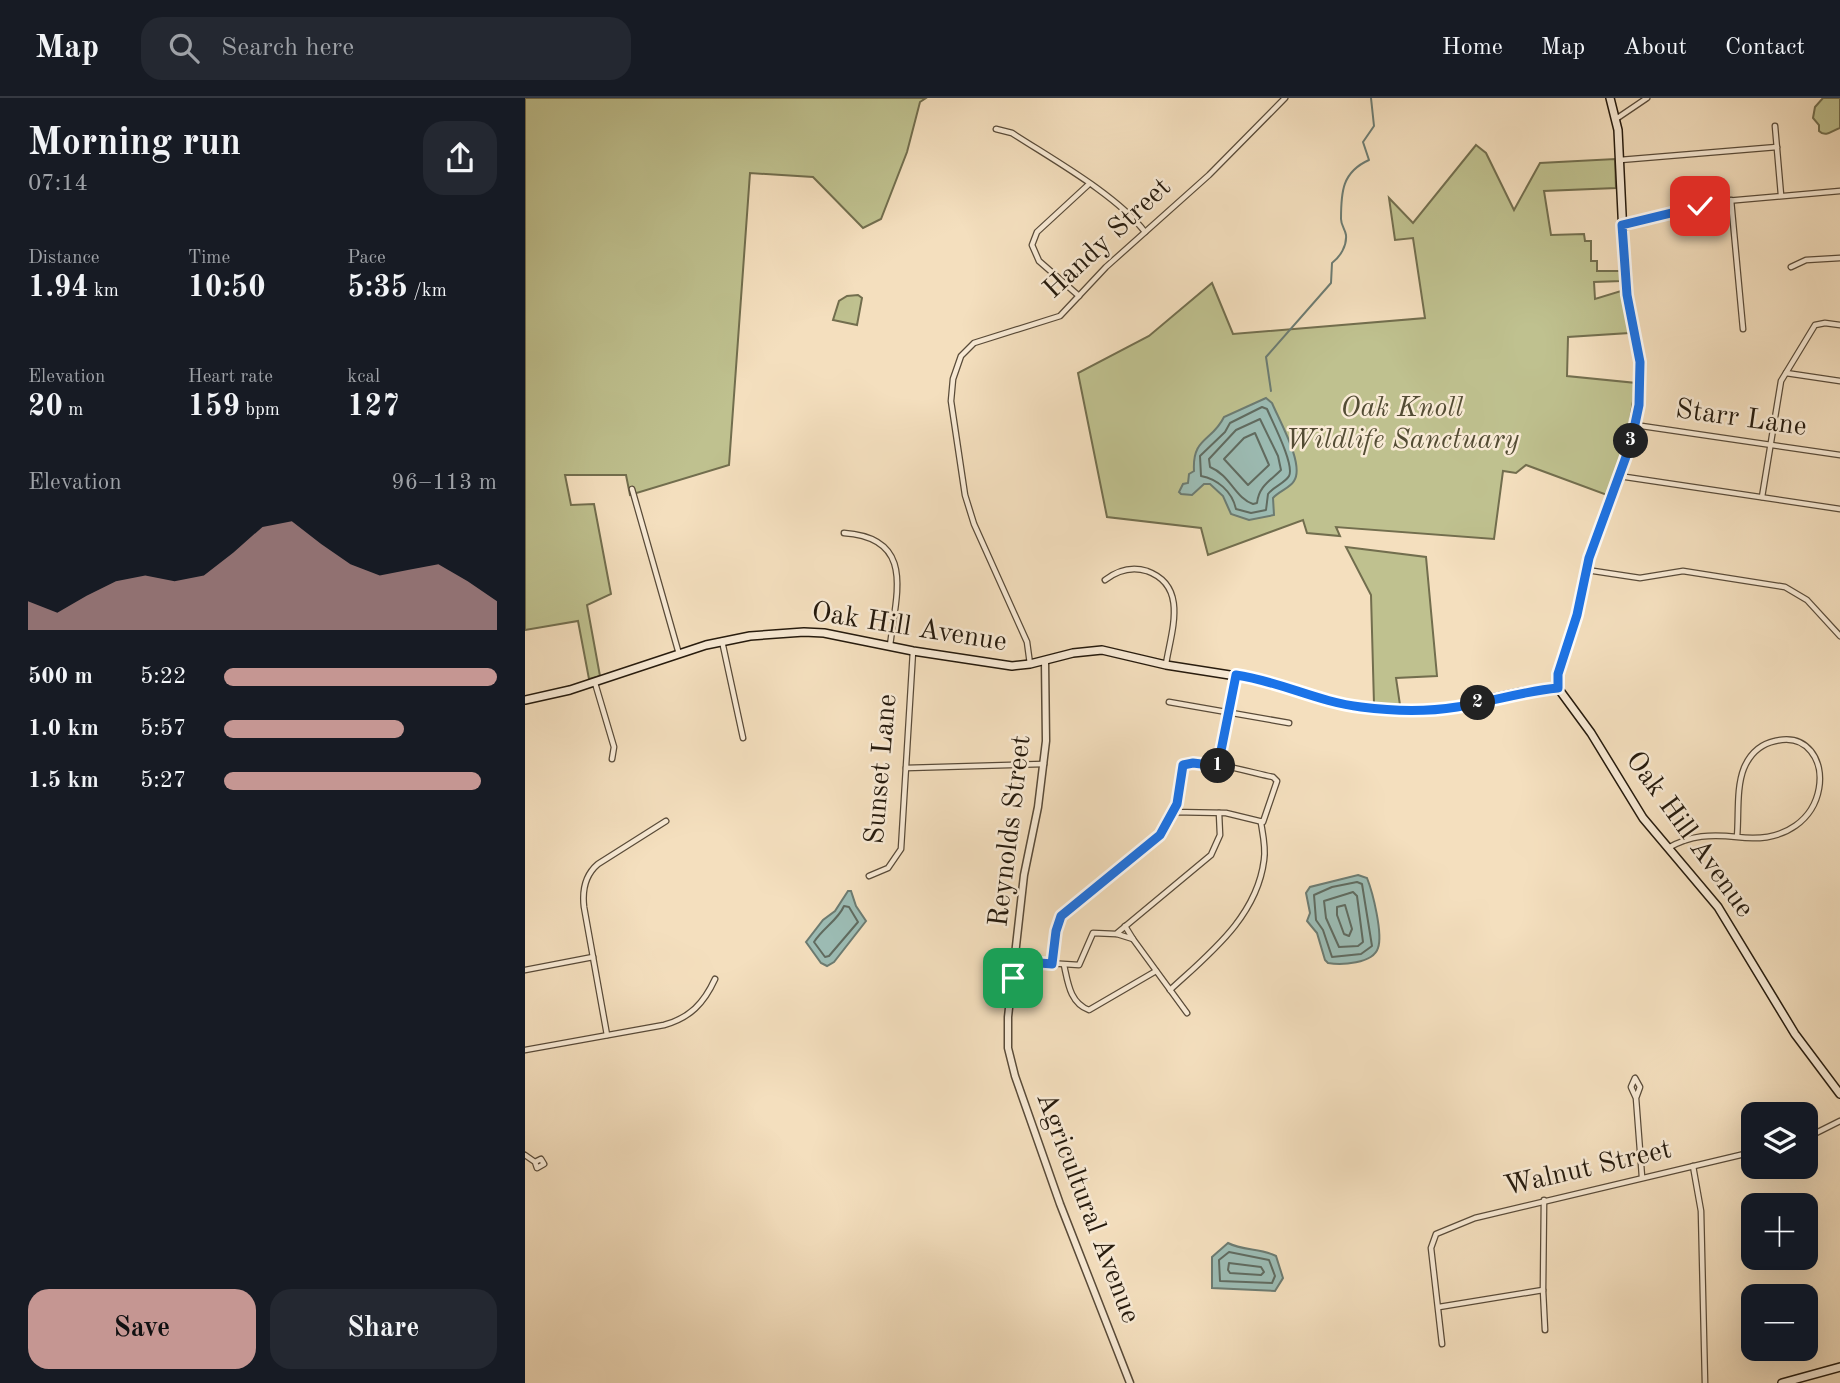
<!DOCTYPE html>
<meta charset="utf-8">
<style>
body{margin:0;font-family:"Old Standard TT",serif;background:#242831;color:#f1f3f6;height:100vh;display:flex;flex-direction:column;font-size:26px;white-space:nowrap}
*{box-sizing:border-box;margin:0}
p{font-size:23px;color:#9ea1a6}
.icon{flex:none;width:38px;height:38px;fill:none;stroke:currentColor;stroke-width:2;stroke-linecap:round;stroke-linejoin:round}
.map{position:relative;flex:1;overflow:hidden}
.details{display:flex;flex-direction:column;background:#171b24;width:525px}
.details>*{flex:none}
.fabs{position:absolute;left:1216px;top:1004px;display:grid;gap:14px}
.fabs a{display:grid;place-items:center;width:77px;height:77px;border-radius:14px;background:#171b24;box-shadow:0 7px 28px #0002;font-size:35px}
.pin{position:absolute;display:grid;place-items:center;width:60px;height:60px;color:#fff;margin:-30px;border-radius:14px;box-shadow:0 4px 10px #0006}
.km{position:absolute;width:35px;height:35px;margin:-18px;border-radius:50%;background:#222;color:#fff;font-size:19px;line-height:35px;text-align:center}
.round{display:grid;place-items:center;flex:none;width:74px;height:74px;border-radius:21px;background:#242831}
.overview{display:flex;align-items:center;justify-content:space-between;height:119px;padding:0 28px}
h1{font-size:38px;font-weight:700;line-height:52px}
.metrics{display:grid;grid-template-columns:repeat(3,1fr);gap:10px;height:119px;padding:7px 28px}
.metrics div{display:grid;align-content:center}
.metrics b{font-size:30px;font-weight:700}
.metrics small{font-size:19px;font-weight:400}
.metrics p{font-size:19px}
.chart{height:196px;padding:14px 28px}
.chart p{display:flex;justify-content:space-between}
.chart svg{width:100%;height:126px;margin-top:7px;fill:#c59692;opacity:.7}
.button{display:flex;gap:14px;margin-top:auto;padding:14px 28px}
.button a{flex:1;height:80px;border-radius:21px;background:#c59692;color:#111;font-size:28px;font-weight:700;line-height:80px;text-align:center}
.button a+a{background:#242831;color:#f1f3f6}
ul{padding:0 28px;list-style:none;font-size:23px}
li{display:grid;grid-template-columns:112px 84px 1fr;align-items:center;height:52px}
li i{height:18px;border-radius:9px;background:#c59692}
header{display:flex;align-items:center;gap:42px;box-sizing:border-box;height:98px;padding:0 35px;background:#171b24;border-bottom:2px solid #363941}
header strong{font-size:33px}
nav{display:flex;gap:38px;margin-inline-start:auto;font-size:24px}
.search{width:490px;height:63px;background:#242831;display:flex;align-items:center;gap:18px;box-sizing:border-box;padding:0 24px;border-radius:21px;color:#9ea1a6;font-size:26px}
main{display:flex;flex:1;min-height:0}
.map>svg:first-child{display:block}
.green{fill:#bfc18f;stroke:#726e4e;stroke-width:2}
.water{fill:#9cbcb4;stroke:#6c7b71;stroke-width:2}
.lines{fill:none;stroke-linecap:round;stroke-linejoin:round}
.shore{stroke:#606b60;stroke-width:2}
.stream{stroke:#6c7b71;stroke-width:2}
.minor-casing{stroke:#594b39;stroke-width:7}
.tertiary-casing{stroke:#594b39;stroke-width:9}
.secondary-casing{stroke:#251a0d;stroke-width:10}
.minor{stroke:#f8ead5;stroke-width:4.5}
.tertiary{stroke:#f8ead5;stroke-width:6}
.secondary{stroke:#f8ead5;stroke-width:7}
.route-casing{stroke:#fff;stroke-width:14}
.route{stroke:#1a73e8;stroke-width:9}
.labels{text-anchor:middle;dominant-baseline:central;stroke-width:5;stroke-linejoin:round;paint-order:stroke}
.street-label{font-size:28px;fill:#251a0d;stroke:#f8ead5}
.park-label{font-size:28px;font-style:italic;fill:#534c34;stroke:#f8ead5}
</style>
<header>
<strong>Map</strong>
<div class="search"><svg class="icon" aria-label="search" viewBox="0 0 24 24"><circle cx="10" cy="10" r="6"/><path d="M15 15l6 6"/></svg>Search here</div>
<nav><a>Home</a><a>Map</a><a>About</a><a>Contact</a></nav>
</header>
<main>
<section class="details">
<div class="overview"><div><h1>Morning run</h1><p>07:14</p></div><a class="round"><svg class="icon" aria-label="share" viewBox="0 0 24 24"><path d="M12 15V3M7 8l5-5 5 5M5 13v7h14v-7"/></svg></a></div>
<div class="metrics">
<div><p>Distance</p><b>1.94<small> km</small></b></div>
<div><p>Time</p><b>10:50</b></div>
<div><p>Pace</p><b>5:35<small> /km</small></b></div>
</div>
<div class="metrics">
<div><p>Elevation</p><b>20<small> m</small></b></div>
<div><p>Heart rate</p><b>159<small> bpm</small></b></div>
<div><p>kcal</p><b>127</b></div>
</div>
<div class="chart"><p><span>Elevation</span>96–113 m</p>
<svg viewBox="0 0 160 44" preserveAspectRatio="none"><path d="M0 44V34L10 38L20 32L30 27L40 25L50 27L60 25L70 17L80 8L90 6L100 14L110 21L120 25L130 23L140 21L150 27L160 34V44z"/></svg>
</div>
<ul>
<li><b>500 m</b>5:22<i style="width:100%"></i></li>
<li><b>1.0 km</b>5:57<i style="width:66%"></i></li>
<li><b>1.5 km</b>5:27<i style="width:94%"></i></li>
</ul>
<div class="button"><a>Save</a><a>Share</a></div>
</section>
<div class="map">
<svg width="1315" height="1285" viewBox="0 0 1315 1285">
<rect width="100%" height="100%" fill="#f4dfbe"/>
<filter id="stains"><feTurbulence type="fractalNoise" baseFrequency=".00286" numOctaves="4"/><feColorMatrix values="0 0 0 0 .2 0 0 0 0 .09 0 0 0 0 .02 0 0 0 .5 -.17"/></filter>
<radialGradient id="worn" r=".72"><stop offset=".6" stop-color="#630" stop-opacity="0"/><stop offset="1" stop-color="#630" stop-opacity=".3"/></radialGradient>
<g class="green">
<polygon points="0,0 401,0 395,4 382,54 356,121 338,130 288,79 225,75 204,367 105,397 101,377 40,377 46,407 69,406 86,496 62,507 75,578 64,581 53,523 0,532"/>
<path d="M 1298,0 L 1315,0 L 1315,30 C 1308,32 1301,40 1294,33 L 1294,27 L 1288,20 L 1290,9 Z"/>
<polygon points="951,47 961,55 989,112 1015,65 1090,61 1091,90 1019,93 1026,137 1059,136 1060,143 1066,143 1066,163 1072,163 1072,173 1095,173 1096,183 1069,184 1070,201 1096,193 1104,235 1043,239 1042,278 1111,285 1102,340 1082,397 1001,367 991,375 978,373 969,441 811,429 815,438 782,435 778,422 683,457 676,430 582,419 553,275 624,238 687,185 708,236 900,220 888,140 870,142 864,100 888,125"/>
<polygon points="333,197 337,200 332,227 308,222 314,203 322,198"/>
<polygon points="821,449 901,459 912,578 871,580 875,607 849,606 846,497"/>
</g>
<g class="water">
<path d="M 741,300 L 747,305 C 754,322 780,367 769,383 C 765,390 754,393 748,400 L 749,417 L 724,422 L 706,416 L 698,398 L 685,386 L 679,386 L 667,397 L 656,396 L 654,394 L 658,386 L 663,385 L 664,376 L 669,373 C 667,339 687,344 699,319 Z"/>
<path d="M 833,777 L 842,780 C 848,795 858,836 853,850 C 848,866 816,867 803,865 L 800,862 L 792,835 L 782,823 L 785,815 L 781,795 L 785,789 Z"/>
<polygon points="323,793 326,793 331,808 341,823 309,864 302,868 296,865 281,844 298,822 310,813"/>
<path d="M 703,1145 C 718,1153 736,1150 751,1158 L 758,1180 L 750,1193 L 687,1190 L 687,1159 Z"/>
</g>
<g class="lines">
<g class="shore">
<path d="M 737,309 L 742,311 C 747,323 770,367 764,378 C 760,385 748,389 743,396 L 741,412 L 726,415 L 711,411 C 707,393 692,381 676,378 L 675,358 L 700,334 L 705,325 Z"/>
<path d="M 735,321 L 753,358 L 756,372 C 745,383 734,388 732,405 L 728,406 C 711,401 705,377 685,369 L 684,361 L 711,332 Z"/>
<polygon points="730,335 744,367 723,387 699,361 719,340"/>
<polygon points="832,784 837,786 847,848 836,856 807,859 798,832 791,822 789,797 807,789"/>
<polygon points="828,794 832,798 838,844 833,848 814,849 801,820 799,803"/>
<polygon points="820,807 827,831 824,838 819,836 812,817 812,809"/>
<path d="M 319,808 L 324,809 L 333,824 L 304,858 L 300,859 L 289,844 C 298,830 313,822 319,808 Z"/>
<polygon points="704,1154 744,1162 750,1178 747,1185 695,1183 694,1162"/>
<polygon points="704,1165 736,1169 739,1174 736,1177 705,1175 703,1172"/>
</g>
<path class="stream" d="M 746,293 L 741,259 L 806,185 L 807,165 C 815,159 822,148 821,137 C 820,131 816,127 816,121 C 816,94 817,74 844,62 L 838,44 L 849,28 L 846,0"/>
<defs>
<g id="minor">
<polyline points="1091,21 1122,0"/>
<polyline points="1250,28 1256,97"/>
<path d="M 471,31 L 487,35 C 527,61 592,97 620,134"/>
<polyline points="1095,62 1252,49"/>
<polyline points="1206,102 1218,231"/>
<polyline points="1098,127 1201,103 1315,93"/>
<polyline points="1266,169 1281,162 1315,160"/>
<polyline points="554,198 514,163 507,147 512,134 563,87"/>
<polyline points="1261,275 1315,283"/>
<polyline points="1110,327 1315,357"/>
<polyline points="1094,378 1315,411"/>
<polyline points="107,391 154,556"/>
<polyline points="1237,399 1256,283 1290,227 1300,225 1315,227"/>
<path d="M 319,435 C 391,440 371,496 365,548"/>
<polyline points="1062,472 1115,480 1158,473 1260,489 1282,502 1315,538"/>
<path d="M 580,482 C 593,472 606,468 622,473 C 664,488 646,534 641,566"/>
<polyline points="197,543 218,640"/>
<polyline points="505,566 502,544 449,426 440,397 426,303 428,281 436,258 449,245 535,218 581,169 684,77 760,0"/>
<polyline points="70,585 89,649 87,661"/>
<polyline points="644,604 764,625"/>
<polyline points="693,668 711,577"/>
<polyline points="381,670 519,666"/>
<path d="M 1143,750 C 1166,737 1186,736 1212,739 C 1214,717 1211,690 1219,670 C 1225,656 1236,646 1250,643 C 1315,627 1315,753 1212,739"/>
<polyline points="344,778 363,770 376,751 388,553"/>
<polyline points="592,836 608,841 600,828"/>
<polyline points="608,841 662,915"/>
<polyline points="491,863 554,867 568,835 591,836 686,757 695,737 694,715"/>
<path d="M 527,866 L 531,833 L 536,818 C 571,786 633,753 650,710 C 655,697 655,681 658,667 C 676,659 727,675 748,679 L 752,683 L 738,724 L 701,715 L 648,714"/>
<path d="M 539,867 C 543,885 545,905 564,912 L 631,873"/>
<polyline points="0,872 68,859"/>
<path d="M 645,892 C 684,856 732,819 739,762 C 741,750 738,737 736,725"/>
<path d="M 82,937 L 59,809 C 57,792 60,777 73,766 L 141,723"/>
<path d="M 0,952 L 139,927 C 165,920 179,905 190,881"/>
<polyline points="1111,1000 1115,989 1110,980 1106,989 1111,1000 1117,1079"/>
<polyline points="1281,1040 1315,1023"/>
<polyline points="0,1057 10,1064 12,1070 19,1066 16,1061 10,1064"/>
<polyline points="1168,1068 1176,1113 1180,1285"/>
<polyline points="1019,1102 1018,1192 1020,1232"/>
<polyline points="914,1209 1018,1192"/>
<polyline points="917,1246 906,1150 911,1136 950,1120 1228,1054"/>
</g>
<polyline id="tertiary" points="520,563 521,643 513,709 499,777 483,919 483,950 490,978 535,1106 605,1285"/>
<g id="secondary">
<polyline points="1085,0 1093,32 1100,179 1115,264 1116,292 1106,345 1064,460 1052,517 1033,576 1033,590 1066,635 1118,720 1193,809 1270,936 1315,996"/>
<polyline points="0,602 45,592 181,547 225,538 279,534 299,535 388,553 487,568 505,566 548,555 577,552 641,567 743,583 817,606 851,611 917,611 997,594 1033,590"/>
<polyline points="1257,1285 1315,1269"/>
</g>
</defs>
<use href="#minor" class="minor-casing"/>
<use href="#tertiary" class="tertiary-casing"/>
<use href="#secondary" class="secondary-casing"/>
<use href="#minor" class="minor"/>
<use href="#tertiary" class="tertiary"/>
<use href="#secondary" class="secondary"/>
</g>
<g class="lines">
<defs>
<path id="route" d="M 488,880 L 491,863 L 527,866 L 531,833 L 536,818 L 635,737 L 652,706 L 658,667 L 668,665 L 693,668 L 711,577 C 754,583 793,604 836,609 C 867,613 901,614 932,609 C 967,604 998,593 1033,590 L 1033,576 L 1052,517 L 1064,460 L 1106,345 L 1114,307 L 1115,264 L 1102,197 L 1097,127 L 1175,108"/>
</defs>
<use href="#route" class="route-casing"/>
<use href="#route" class="route"/>
</g>
<g class="labels">
<g class="street-label">
<text transform="translate(583 141) rotate(-43)">Handy Street</text>
<text transform="translate(1216 321) rotate(8)">Starr Lane</text>
<text transform="translate(384 530) rotate(9)">Oak Hill Avenue</text>
<text transform="translate(357 671) rotate(-85)">Sunset Lane</text>
<text transform="translate(486 733) rotate(-83)">Reynolds Street</text>
<text transform="translate(1164 737) rotate(54)">Oak Hill Avenue</text>
<text transform="translate(1063 1071) rotate(-13)">Walnut Street</text>
<text transform="translate(562 1110) rotate(69)">Agricultural Avenue</text>
</g>
<g class="park-label">
<text x="877" y="311">Oak Knoll<tspan x="877" dy="32">Wildlife Sanctuary</tspan></text>
</g>
</g>
<rect width="100%" height="100%" filter="url(#stains)"/>
<rect width="100%" height="100%" fill="url(#worn)"/>
</svg>
<div class="fabs">
<a><svg class="icon" aria-label="layers" viewBox="0 0 24 24"><path d="M12 4l9 5-9 5-9-5zM3 14l9 5 9-5"/></svg></a>
<a>+</a>
<a>−</a>
</div>
<div class="pin" style="left:488px;top:880px;background:#1e9e55"><svg class="icon" aria-label="arrive" viewBox="0 0 24 24"><path d="M6 21V4h12l-3 4 3 4H6"/></svg></div>
<div class="pin" style="left:1175px;top:108px;background:#d93025"><svg class="icon" aria-label="check" viewBox="0 0 24 24"><path d="M5 12l5 5 9-10"/></svg></div>
<b class="km" style="left:693px;top:668px">1</b>
<b class="km" style="left:953px;top:605px">2</b>
<b class="km" style="left:1106px;top:343px">3</b>
</div>
</main>
